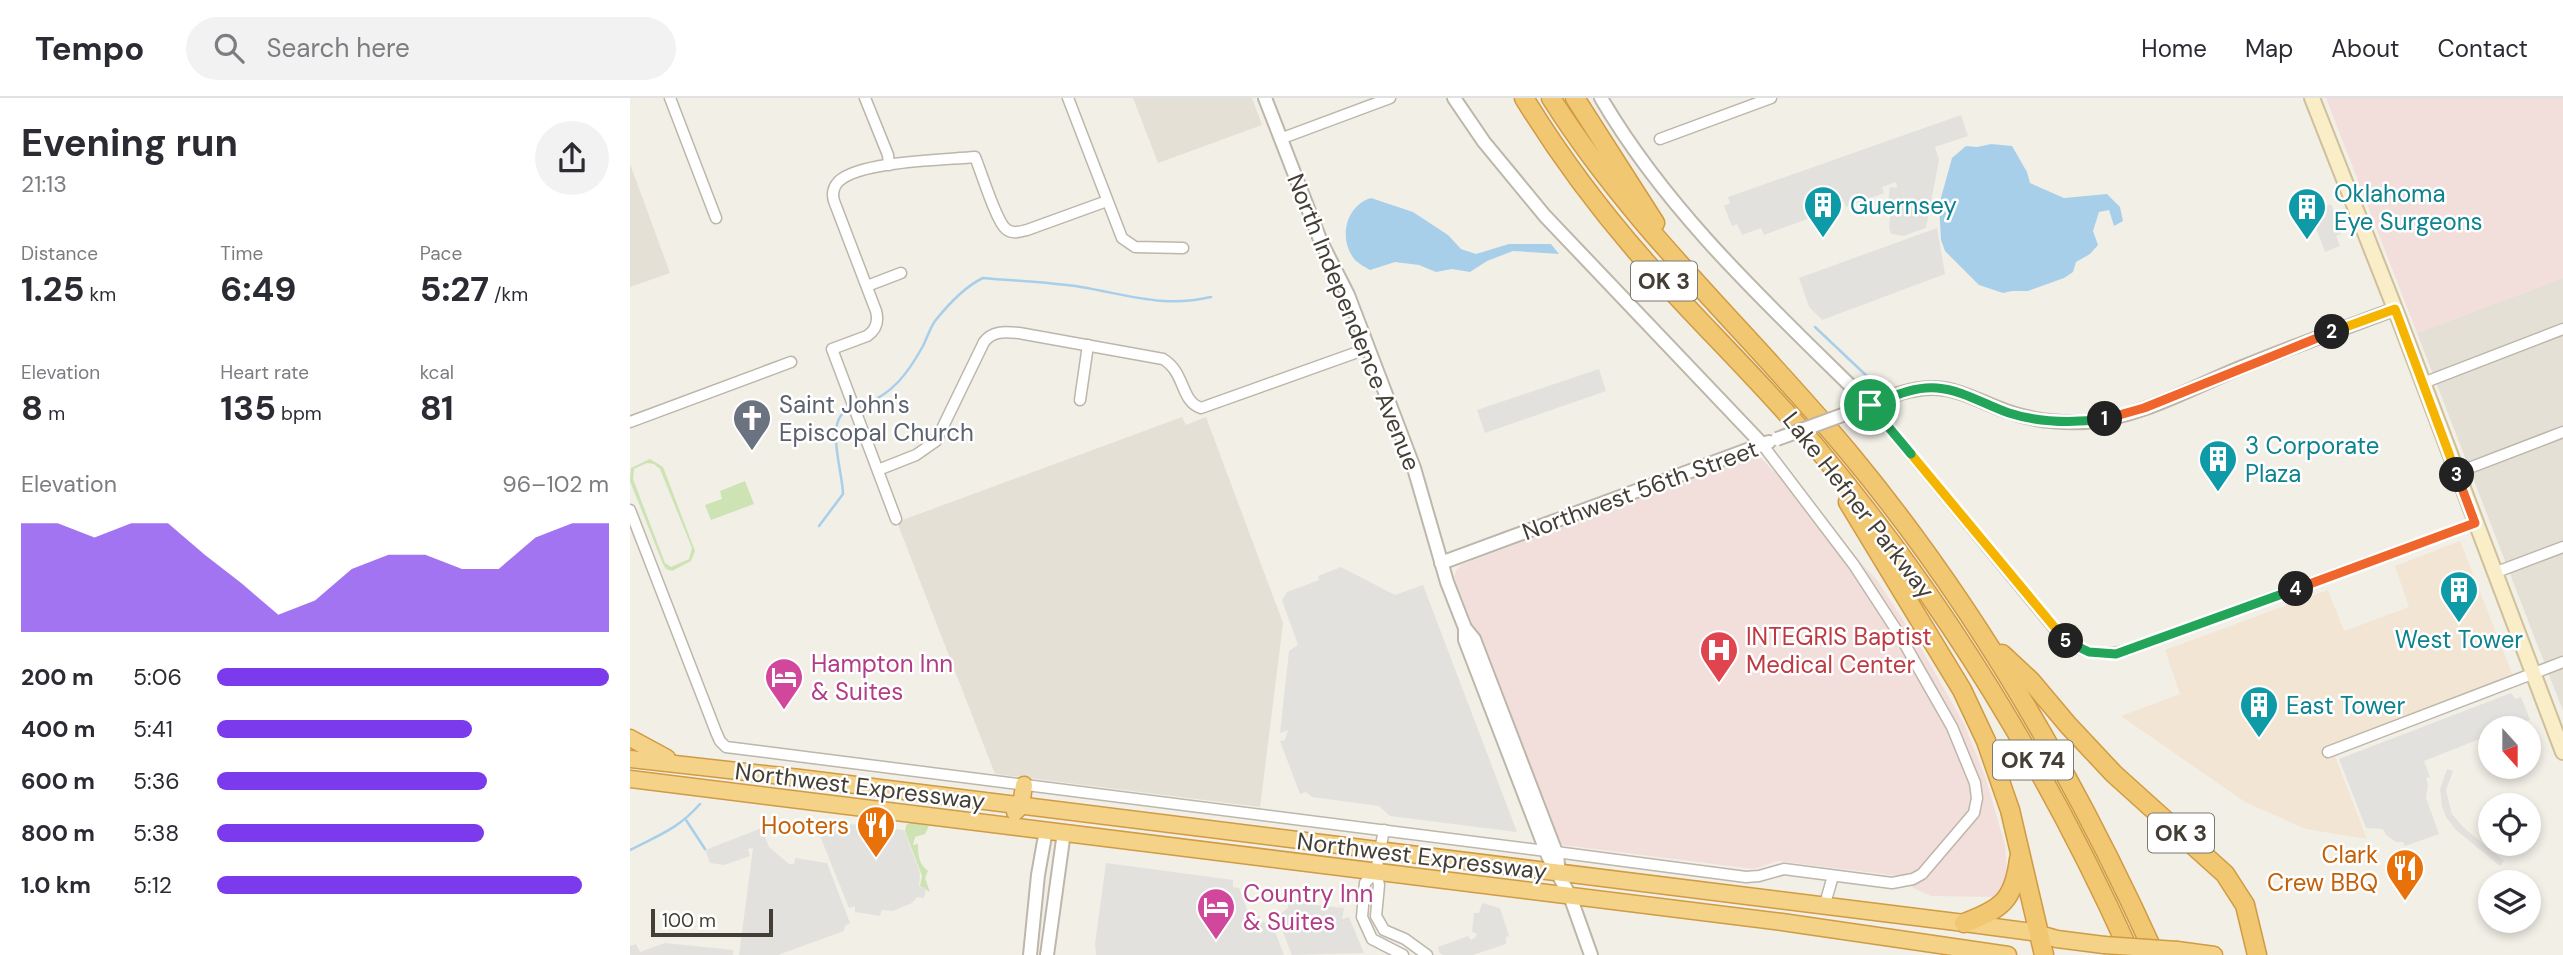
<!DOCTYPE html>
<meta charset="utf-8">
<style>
body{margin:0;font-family:"DM Sans",sans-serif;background:#f2f2f3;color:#2b2b33;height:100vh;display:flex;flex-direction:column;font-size:26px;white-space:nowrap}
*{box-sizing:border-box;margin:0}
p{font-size:23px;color:#7c7c81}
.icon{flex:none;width:38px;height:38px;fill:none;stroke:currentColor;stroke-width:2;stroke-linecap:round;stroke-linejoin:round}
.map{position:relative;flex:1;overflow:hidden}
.drawer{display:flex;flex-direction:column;background:#fff;width:630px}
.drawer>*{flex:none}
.needle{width:46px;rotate:159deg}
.fabs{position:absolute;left:1848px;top:618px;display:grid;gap:14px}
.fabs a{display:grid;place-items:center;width:63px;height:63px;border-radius:50%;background:#fff;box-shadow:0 4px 10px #0003;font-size:35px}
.scale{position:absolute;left:21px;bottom:18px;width:122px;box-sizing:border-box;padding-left:7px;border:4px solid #443f36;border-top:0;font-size:19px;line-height:24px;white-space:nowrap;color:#443f36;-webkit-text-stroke:5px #fff;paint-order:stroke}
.pin{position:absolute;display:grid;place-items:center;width:60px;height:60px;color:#fff;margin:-30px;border:4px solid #fff;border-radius:50%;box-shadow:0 2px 7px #0007}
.km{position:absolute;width:35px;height:35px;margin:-18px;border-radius:50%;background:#222;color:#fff;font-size:19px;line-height:35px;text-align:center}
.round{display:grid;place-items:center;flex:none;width:74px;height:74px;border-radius:37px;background:#f2f2f3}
.headline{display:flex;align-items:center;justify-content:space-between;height:119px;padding:0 21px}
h1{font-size:38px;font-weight:700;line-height:52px}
.metrics{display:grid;grid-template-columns:repeat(3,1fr);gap:10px;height:119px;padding:7px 21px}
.metrics div{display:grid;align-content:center}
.metrics b{font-size:35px;font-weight:700}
.metrics small{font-size:19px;font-weight:400}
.metrics p{font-size:19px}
.chart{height:196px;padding:14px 21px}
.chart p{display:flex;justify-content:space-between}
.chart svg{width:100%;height:126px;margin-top:7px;fill:#7c3aed;opacity:.7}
ul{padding:0 21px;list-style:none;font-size:23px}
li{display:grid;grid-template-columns:112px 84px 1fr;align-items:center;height:52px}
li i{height:18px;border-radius:9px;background:#7c3aed}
header{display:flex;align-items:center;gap:42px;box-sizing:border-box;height:98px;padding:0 35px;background:#fff;border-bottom:2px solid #e1e1e2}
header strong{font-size:33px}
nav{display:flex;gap:38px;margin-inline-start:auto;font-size:24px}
.search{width:490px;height:63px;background:#f2f2f3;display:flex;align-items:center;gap:18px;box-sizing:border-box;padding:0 24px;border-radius:38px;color:#7c7c81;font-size:26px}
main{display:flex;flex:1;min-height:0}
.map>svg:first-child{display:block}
.residential{fill:#e5e0d5}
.commercial{fill:#f2e5d4}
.medical{fill:#f2dedb}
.green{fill:#cee3b3;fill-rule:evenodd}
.parking{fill:#e3e1de}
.water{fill:#a8cfea}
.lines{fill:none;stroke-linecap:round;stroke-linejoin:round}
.stream{stroke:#a8cfea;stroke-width:2.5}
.minor-casing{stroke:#bdb6aa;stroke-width:13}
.tertiary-casing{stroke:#bdb6aa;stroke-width:16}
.secondary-casing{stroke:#cec09a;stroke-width:18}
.trunk-casing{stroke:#d09b43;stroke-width:19}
.motorway-casing{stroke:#d09b43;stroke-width:21}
.minor{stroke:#fff;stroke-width:10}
.tertiary{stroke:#fff;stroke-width:12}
.secondary{stroke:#faeec9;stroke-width:14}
.trunk{stroke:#f4d287;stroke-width:16}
.motorway{stroke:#f2c772;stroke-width:18}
.tertiary-bridge-casing{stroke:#bdb6aa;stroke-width:16;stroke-linecap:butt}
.trunk-bridge-casing{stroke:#d09b43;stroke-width:19;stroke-linecap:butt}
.tertiary-bridge{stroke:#fff;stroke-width:12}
.trunk-bridge{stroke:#f4d287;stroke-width:16}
.split-1-casing{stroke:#fff;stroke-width:14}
.split-2-casing{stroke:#fff;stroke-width:14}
.split-3-casing{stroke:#fff;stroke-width:14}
.split-4-casing{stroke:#fff;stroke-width:14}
.split-5-casing{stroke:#fff;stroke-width:14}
.split-6-casing{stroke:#fff;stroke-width:14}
.split-7-casing{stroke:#fff;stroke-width:14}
.split-1{stroke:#22a559;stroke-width:9}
.split-2{stroke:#f0652b;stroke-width:9}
.split-3{stroke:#f5b400;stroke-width:9}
.split-4{stroke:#f0652b;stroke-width:9}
.split-5{stroke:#22a559;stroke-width:9}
.split-6{stroke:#f5b400;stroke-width:9}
.split-7{stroke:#22a559;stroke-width:9}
.labels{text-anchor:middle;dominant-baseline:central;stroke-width:5;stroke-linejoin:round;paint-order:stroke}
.shield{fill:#fff;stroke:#7c7972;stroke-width:2}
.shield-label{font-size:23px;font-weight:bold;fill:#443f36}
.culture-label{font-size:24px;fill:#0d838f;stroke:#fff;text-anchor:start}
.street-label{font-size:24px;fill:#443f36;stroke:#fff}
.worship-label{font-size:24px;fill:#5b616d;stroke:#fff;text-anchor:start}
.health-label{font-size:24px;fill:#be3a42;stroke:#fff;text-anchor:start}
.hotel-label{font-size:24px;fill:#b23c85;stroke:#fff;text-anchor:start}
.food-label{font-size:24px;fill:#c56008;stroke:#fff;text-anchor:end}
</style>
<header>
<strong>Tempo</strong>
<div class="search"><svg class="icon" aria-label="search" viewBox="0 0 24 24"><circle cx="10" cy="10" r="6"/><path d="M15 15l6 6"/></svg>Search here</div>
<nav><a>Home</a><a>Map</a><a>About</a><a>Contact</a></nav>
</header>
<main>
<section class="drawer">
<div class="headline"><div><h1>Evening run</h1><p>21:13</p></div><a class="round"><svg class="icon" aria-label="share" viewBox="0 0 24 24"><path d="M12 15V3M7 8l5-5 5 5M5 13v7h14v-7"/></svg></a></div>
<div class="metrics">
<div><p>Distance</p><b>1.25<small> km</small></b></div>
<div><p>Time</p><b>6:49</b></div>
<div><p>Pace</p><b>5:27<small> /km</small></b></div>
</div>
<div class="metrics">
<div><p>Elevation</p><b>8<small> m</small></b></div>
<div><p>Heart rate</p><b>135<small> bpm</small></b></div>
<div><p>kcal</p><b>81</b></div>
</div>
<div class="chart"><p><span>Elevation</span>96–102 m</p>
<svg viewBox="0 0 160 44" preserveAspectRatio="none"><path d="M0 44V6L10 6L20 11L30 6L40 6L50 17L60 27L70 38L80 33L90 22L100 17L110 17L120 22L130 22L140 11L150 6L160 6V44z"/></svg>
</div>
<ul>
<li><b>200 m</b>5:06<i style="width:100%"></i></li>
<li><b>400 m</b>5:41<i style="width:65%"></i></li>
<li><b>600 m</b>5:36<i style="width:69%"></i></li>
<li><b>800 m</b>5:38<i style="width:68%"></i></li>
<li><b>1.0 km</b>5:12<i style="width:93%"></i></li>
</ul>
</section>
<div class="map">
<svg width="1933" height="857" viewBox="0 0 1933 857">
<rect width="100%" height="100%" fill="#f2efe7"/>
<g class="residential">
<polygon points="503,0 622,0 632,27 528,65"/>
<polygon points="0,66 40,175 0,189"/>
<polygon points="1933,180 1933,613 1787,235"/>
<polygon points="552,319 556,327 576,319 653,525 630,709 365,676 267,424"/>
</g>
<polygon class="commercial" points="1830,443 1883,578 1701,648 1737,741 1676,731 1615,704 1491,618 1550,596 1535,552 1698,492 1714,533 1779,509 1765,468"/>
<g class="medical">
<polygon points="1696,0 1933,0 1933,180 1787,235"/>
<polygon points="1123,358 1130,359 1247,482 1288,545 1334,626 1355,678 1375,747 1377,775 1374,790 1368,799 1301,798 1283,790 1270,778 1148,763 1124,771 933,747 928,744 824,479 826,473 831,467"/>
</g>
<g class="green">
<path d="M 20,361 L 33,369 L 65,453 L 61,463 L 42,473 L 36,471 L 33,466 L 0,383 L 1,370 ZM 17,365 L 24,366 L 30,371 L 62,450 L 59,461 L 41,469 L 35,465 L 3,381 L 4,371 Z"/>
<polygon points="115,383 124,406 81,422 75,407 92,401 90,393"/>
<path d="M 283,723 L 299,728 L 295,736 L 285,739 L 283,747 L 288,746 C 288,758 289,766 298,773 L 295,780 L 300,794 L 290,788 L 292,778 L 275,733 L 276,727 Z"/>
</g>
<g class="parking">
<polygon points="1331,17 1338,38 1305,49 1309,62 1296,130 1273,138 1261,136 1259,129 1260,118 1256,118 1260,89 1267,90 1266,84 1252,89 1254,95 1216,109 1214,103 1179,113 1180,120 1134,137 1131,130 1112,137 1107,126 1102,128 1094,108 1100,105 1098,99"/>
<polygon points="1701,106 1712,135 1706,138 1710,148 1695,154 1683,122 1689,120 1686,112"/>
<polygon points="1307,130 1315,176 1192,222 1179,209 1169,180"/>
<polygon points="969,271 976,293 855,335 847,312"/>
<polygon points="711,469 765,497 793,487 887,734 760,718 749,708 682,699 676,694 670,696 650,643 655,642 658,632 650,635 659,553 668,547 652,502 657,494 689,482 688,478"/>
<polygon points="1881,595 1885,601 1891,599 1900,622 1880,630 1860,630 1860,637 1794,663 1800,679 1796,680 1798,687 1796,700 1809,736 1775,748 1773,744 1766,744 1756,737 1753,731 1736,730 1709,661"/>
<polygon points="1817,671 1823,673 1816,692 1822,716 1833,729 1874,763 1870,768 1826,732 1816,719 1812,708 1810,691"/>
<polygon points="210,725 274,732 290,775 289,788 296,790 294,800 287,799 282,805 263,813 252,812 250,818 225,814 225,808 219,810 188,733"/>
<polygon points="132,730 139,749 159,766 164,766 165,760 197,765 220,825 215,828 214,833 148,857 109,857 123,750 118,751 120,758 94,767 80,765 75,752"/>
<polygon points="476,765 603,782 603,789 609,790 618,814 629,818 634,825 641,823 654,857 466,857 465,846"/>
<polygon points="658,804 714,810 712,821 719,819 734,855 662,857 647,819 658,810"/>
<polygon points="852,805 870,810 879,838 876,839 876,846 843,857 813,857 809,854 808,849 838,838 841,842 845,840 847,836 842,834 844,815 849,815"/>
<polygon points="35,845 103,852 103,857 0,857 0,848 6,846 10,854"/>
</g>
<g class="water">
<polygon points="1361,46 1382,48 1397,74 1400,85 1434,100 1477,96 1490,109 1493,123 1484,128 1479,112 1469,114 1463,133 1468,147 1460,156 1446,164 1443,174 1434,180 1398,193 1382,193 1373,195 1349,187 1315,153 1311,142 1309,107 1322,60 1336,48 1347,49"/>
<path d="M 741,100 L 783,114 L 818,137 L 831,151 L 846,156 L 879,146 L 921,146 L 929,156 L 883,153 L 857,163 L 840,174 L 822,171 L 806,174 L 789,167 L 765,164 L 740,172 C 735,169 729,166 725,162 C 708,142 715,108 741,100 Z"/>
</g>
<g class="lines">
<g class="stream">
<polyline points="1185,229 1241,282 1245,279"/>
<path d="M 233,307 C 263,296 278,275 293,248 C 297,240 300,230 305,223 C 317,208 336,188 353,180 C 386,183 419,184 451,189 C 499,197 533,210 581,199"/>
<path d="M 189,428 L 213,396 C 213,375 195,325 216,313"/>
<polyline points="56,722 75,751"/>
<path d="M 0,752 C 29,737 48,731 70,706"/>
</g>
<defs>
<g id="minor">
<polyline points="40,0 86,120"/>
<polyline points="235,0 258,57 259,67"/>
<polyline points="438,0 492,140 505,149 553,150"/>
<polyline points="650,41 760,0"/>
<polyline points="1030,41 1141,0"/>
<polyline points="237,188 271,175"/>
<polyline points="1793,285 1933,231"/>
<polyline points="450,302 458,247"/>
<path d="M 1240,307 L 1432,540 C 1452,556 1473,559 1498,552 L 1845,425"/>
<polyline points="0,324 161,264"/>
<path d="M 248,372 L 286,357 L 306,343 L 354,244 C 363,232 376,234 389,235 L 533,261 C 556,275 550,303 571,310 L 739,250"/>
<polyline points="1826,375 1933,334"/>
<polyline points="0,412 86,634 90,643 96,649 916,753"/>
<path d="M 266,421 L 202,251 L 237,238 C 246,232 249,224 246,213 L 204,103 C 202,96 203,89 209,83 C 231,63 314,62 345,59 C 351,73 366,123 376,131 C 382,136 389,134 397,132 L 477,103"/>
<polyline points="1864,475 1933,449"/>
<polyline points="1698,654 1933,564"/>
<polyline points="754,732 746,773 749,787 746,818 754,832 775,841 797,857"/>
<polyline points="926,754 1116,779 1129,778 1154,771 1262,785 1283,781 1292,776 1344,715 1347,700 1345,685 1322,629 1269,536 1224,467 1132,346"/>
<polyline points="746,773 735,785 732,819 742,841 773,857"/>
<polyline points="1194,809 1203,778"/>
</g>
<g id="tertiary">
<polyline points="635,0 691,144 718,197 784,370 817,484 835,530 844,541 927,757 929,776"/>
<polyline points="824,0 854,44 915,118 1132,346"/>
<path d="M 971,0 C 1040,118 1144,212 1240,307"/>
<path d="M 1218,315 C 1246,305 1275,289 1305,290 C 1330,291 1353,305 1376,313 C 1400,322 1429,325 1455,324 C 1509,320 1561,290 1610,270 C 1661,249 1714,230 1765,211"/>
<polyline points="811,465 1139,344"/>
<polyline points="835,530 835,542 918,758 940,798 961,857"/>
<polyline points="400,857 408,777 416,732"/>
<polyline points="417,857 434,734"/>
</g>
<polyline id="secondary" points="1682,0 1769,221 1933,654"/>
<g id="trunk">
<polyline points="0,640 37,660"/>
<polyline points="0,661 170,680 1334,825 1402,834 1427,841 1474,847"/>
<polyline points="0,681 1152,824 1378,857"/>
<polyline points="385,714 391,708 394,687"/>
<polyline points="1547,852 1584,857"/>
</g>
<g id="motorway">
<path d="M 894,0 C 929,57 970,112 1014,162 C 1070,226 1132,284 1186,349 C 1315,503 1419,674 1501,857"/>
<path d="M 921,0 C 1004,132 1121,236 1220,356 C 1346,508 1444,678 1525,857"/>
<polyline points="945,0 1025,125"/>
<polyline points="1218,404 1332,592 1356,643 1380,712 1414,857"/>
<polyline points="1372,556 1401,583 1438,627 1484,676 1595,776 1615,807 1627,857"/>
<path d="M 1334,825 C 1372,811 1384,802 1389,761"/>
</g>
</defs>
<use href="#minor" class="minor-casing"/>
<use href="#tertiary" class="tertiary-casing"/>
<use href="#secondary" class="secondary-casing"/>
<use href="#trunk" class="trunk-casing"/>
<use href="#motorway" class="motorway-casing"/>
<use href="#minor" class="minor"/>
<use href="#tertiary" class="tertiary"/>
<use href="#secondary" class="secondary"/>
<use href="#trunk" class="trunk"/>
<use href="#motorway" class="motorway"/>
<defs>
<polyline id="tertiary-bridge" points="1147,341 1218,315"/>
<polyline id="trunk-bridge" points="1474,847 1547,852"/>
</defs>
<use href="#tertiary-bridge" class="tertiary-bridge-casing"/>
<use href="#trunk-bridge" class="trunk-bridge-casing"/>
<use href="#tertiary-bridge" class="tertiary-bridge"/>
<use href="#trunk-bridge" class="trunk-bridge"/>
</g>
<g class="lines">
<defs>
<path id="split-1" d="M 1240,307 C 1261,299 1284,288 1307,290 C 1333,292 1355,307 1379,315 C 1410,325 1443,325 1475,321"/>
<polyline id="split-2" points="1475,321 1514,310 1702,234"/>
<polyline id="split-3" points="1702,234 1765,211 1827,377"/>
<polyline id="split-4" points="1666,491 1845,425 1827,377"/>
<polyline id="split-5" points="1436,543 1459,554 1486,556 1666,491"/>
<polyline id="split-6" points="1281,356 1436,543"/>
<polyline id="split-7" points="1240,307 1281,356"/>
</defs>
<use href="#split-1" class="split-1-casing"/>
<use href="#split-2" class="split-2-casing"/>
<use href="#split-3" class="split-3-casing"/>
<use href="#split-4" class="split-4-casing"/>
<use href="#split-5" class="split-5-casing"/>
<use href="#split-6" class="split-6-casing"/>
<use href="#split-7" class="split-7-casing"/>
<use href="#split-1" class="split-1"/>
<use href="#split-2" class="split-2"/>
<use href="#split-3" class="split-3"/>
<use href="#split-4" class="split-4"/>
<use href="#split-5" class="split-5"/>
<use href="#split-6" class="split-6"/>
<use href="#split-7" class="split-7"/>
</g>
<defs>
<symbol id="building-pin" viewBox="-11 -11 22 30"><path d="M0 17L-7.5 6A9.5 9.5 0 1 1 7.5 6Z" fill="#0f9aa8" stroke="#fff"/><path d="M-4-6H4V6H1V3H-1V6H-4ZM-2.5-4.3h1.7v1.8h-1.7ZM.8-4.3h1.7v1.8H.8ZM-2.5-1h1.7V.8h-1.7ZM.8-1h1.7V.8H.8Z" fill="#fff"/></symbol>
<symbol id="church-pin" viewBox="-11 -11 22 30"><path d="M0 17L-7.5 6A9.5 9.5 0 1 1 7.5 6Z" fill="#6b7280" stroke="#fff"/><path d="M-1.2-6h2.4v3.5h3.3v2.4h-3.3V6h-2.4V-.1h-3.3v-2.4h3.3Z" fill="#fff"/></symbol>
<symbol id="hospital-pin" viewBox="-11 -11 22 30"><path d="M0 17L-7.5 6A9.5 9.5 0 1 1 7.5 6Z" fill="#e0444e" stroke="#fff"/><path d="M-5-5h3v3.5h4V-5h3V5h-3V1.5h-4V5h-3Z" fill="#fff"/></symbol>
<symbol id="hotel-pin" viewBox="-11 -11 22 30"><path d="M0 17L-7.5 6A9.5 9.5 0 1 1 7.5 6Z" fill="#d1479c" stroke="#fff"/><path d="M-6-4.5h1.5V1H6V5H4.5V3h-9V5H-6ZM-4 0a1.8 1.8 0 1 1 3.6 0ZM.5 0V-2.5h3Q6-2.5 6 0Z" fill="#fff"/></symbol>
<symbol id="restaurant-pin" viewBox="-11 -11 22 30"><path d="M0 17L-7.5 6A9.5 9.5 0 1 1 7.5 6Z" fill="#e8710a" stroke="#fff"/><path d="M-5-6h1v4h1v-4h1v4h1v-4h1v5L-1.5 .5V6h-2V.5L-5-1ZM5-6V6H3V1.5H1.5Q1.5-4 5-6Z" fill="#fff"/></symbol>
</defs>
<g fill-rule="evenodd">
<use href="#building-pin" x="1171" y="85" width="44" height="60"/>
<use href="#building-pin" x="1655" y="87" width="44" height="60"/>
<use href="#church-pin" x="100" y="298" width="44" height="60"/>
<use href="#building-pin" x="1566" y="339" width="44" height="60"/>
<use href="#building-pin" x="1807" y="470" width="44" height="60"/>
<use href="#hospital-pin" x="1067" y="530" width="44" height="60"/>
<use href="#hotel-pin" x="132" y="557" width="44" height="60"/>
<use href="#building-pin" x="1607" y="585" width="44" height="60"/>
<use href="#restaurant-pin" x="224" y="705" width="44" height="60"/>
<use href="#restaurant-pin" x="1753" y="748" width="44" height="60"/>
<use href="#hotel-pin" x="564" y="787" width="44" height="60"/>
</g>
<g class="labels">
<g class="shield">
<rect x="1001" y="163.5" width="66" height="39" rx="5"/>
<rect x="1363" y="642.5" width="80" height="39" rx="5"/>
<rect x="1518" y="715.5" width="66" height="39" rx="5"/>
</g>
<g class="shield-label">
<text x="1034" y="183">OK 3</text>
<text x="1403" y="662">OK 74</text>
<text x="1551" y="735">OK 3</text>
</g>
<g class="culture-label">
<text x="1704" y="95">Oklahoma<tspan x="1704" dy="28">Eye Surgeons</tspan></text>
<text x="1220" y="107">Guernsey</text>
<text x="1615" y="347">3 Corporate<tspan x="1615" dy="28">Plaza</tspan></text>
<text x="1829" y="541" text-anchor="middle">West Tower</text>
<text x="1656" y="607">East Tower</text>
</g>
<g class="street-label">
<text transform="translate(724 224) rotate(68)">North Independence Avenue</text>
<text transform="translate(1010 392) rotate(-20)">Northwest 56th Street</text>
<text transform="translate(1229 407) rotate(52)">Lake Hefner Parkway</text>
<text transform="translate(230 688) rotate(7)">Northwest Expressway</text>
<text transform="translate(792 758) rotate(7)">Northwest Expressway</text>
</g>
<g class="worship-label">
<text x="149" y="306">Saint John's<tspan x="149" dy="28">Episcopal Church</tspan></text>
</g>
<g class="health-label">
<text x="1116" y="538">INTEGRIS Baptist<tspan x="1116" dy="28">Medical Center</tspan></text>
</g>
<g class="hotel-label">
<text x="181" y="565">Hampton Inn<tspan x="181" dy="28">&amp; Suites</tspan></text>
<text x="613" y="795">Country Inn<tspan x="613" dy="28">&amp; Suites</tspan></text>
</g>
<g class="food-label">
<text x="219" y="727">Hooters</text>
<text x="1748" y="756">Clark<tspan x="1748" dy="28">Crew BBQ</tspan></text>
</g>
</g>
</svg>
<div class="fabs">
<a><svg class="needle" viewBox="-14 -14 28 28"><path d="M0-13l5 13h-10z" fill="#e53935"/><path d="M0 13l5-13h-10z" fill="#7c7c81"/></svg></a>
<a><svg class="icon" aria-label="locate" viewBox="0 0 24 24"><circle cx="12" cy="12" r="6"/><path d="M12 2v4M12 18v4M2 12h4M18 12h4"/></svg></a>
<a><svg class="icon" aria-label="layers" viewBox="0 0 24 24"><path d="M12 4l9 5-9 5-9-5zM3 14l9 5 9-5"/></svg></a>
</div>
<div class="scale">100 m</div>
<div class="pin" style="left:1240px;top:307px;background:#1e9e55"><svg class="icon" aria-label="arrive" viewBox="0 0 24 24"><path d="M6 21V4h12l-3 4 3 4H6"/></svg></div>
<b class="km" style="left:1475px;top:321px">1</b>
<b class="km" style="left:1702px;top:234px">2</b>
<b class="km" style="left:1827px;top:377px">3</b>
<b class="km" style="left:1666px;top:491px">4</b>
<b class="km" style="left:1436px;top:543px">5</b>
</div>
</main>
